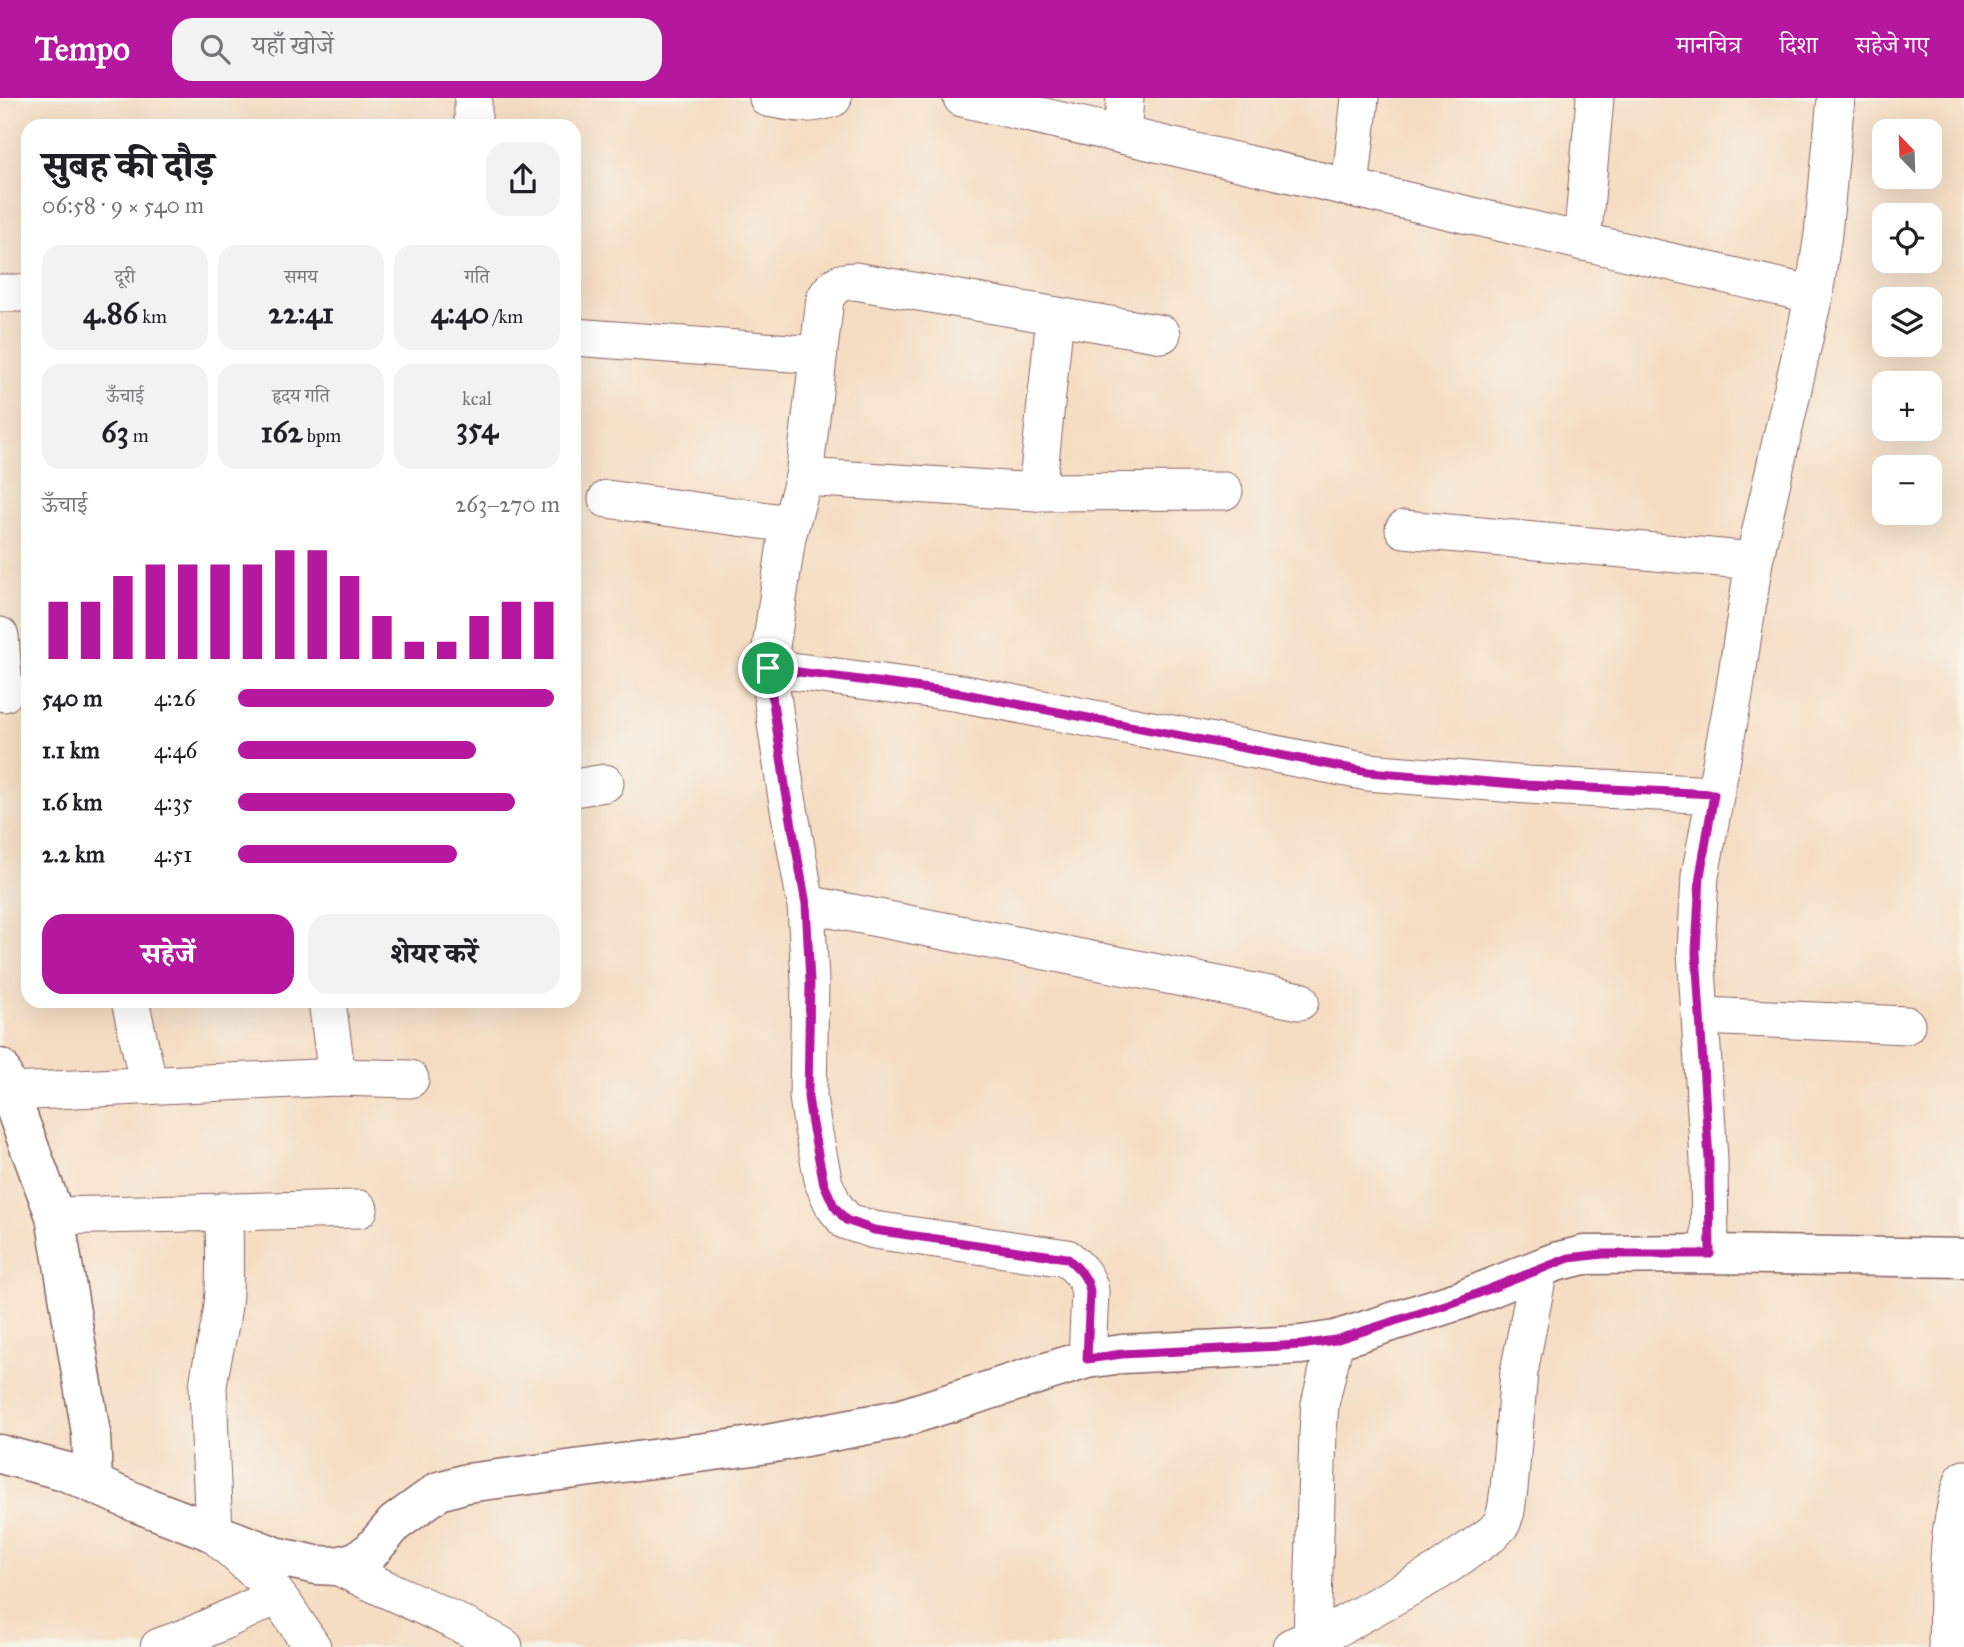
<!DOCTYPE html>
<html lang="hi">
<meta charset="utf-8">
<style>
body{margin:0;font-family:"IM FELL Great Primer","Noto Serif Devanagari",serif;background:#f2f2f2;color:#202124;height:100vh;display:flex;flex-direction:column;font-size:26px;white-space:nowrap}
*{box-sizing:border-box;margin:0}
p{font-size:23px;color:#757577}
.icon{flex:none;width:38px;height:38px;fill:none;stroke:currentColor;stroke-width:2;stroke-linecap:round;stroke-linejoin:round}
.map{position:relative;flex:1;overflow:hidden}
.panel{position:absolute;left:21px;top:21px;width:560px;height:889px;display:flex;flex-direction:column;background:#fff;border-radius:21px;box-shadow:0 7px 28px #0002}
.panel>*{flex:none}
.needle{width:46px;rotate:337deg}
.buttons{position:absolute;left:1872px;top:21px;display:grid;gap:14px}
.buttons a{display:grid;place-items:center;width:70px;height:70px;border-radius:14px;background:#fff;box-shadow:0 7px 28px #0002;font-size:35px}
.pin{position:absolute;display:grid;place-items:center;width:60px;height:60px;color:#fff;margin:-30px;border:4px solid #fff;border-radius:50%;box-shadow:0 2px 7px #0007}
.round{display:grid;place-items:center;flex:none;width:74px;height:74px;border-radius:21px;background:#f2f2f2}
.overview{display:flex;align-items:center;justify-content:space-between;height:119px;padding:0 21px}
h1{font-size:38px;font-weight:800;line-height:52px}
.stats{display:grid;grid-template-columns:repeat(3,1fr);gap:10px;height:119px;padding:7px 21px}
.stats div{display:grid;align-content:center;border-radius:18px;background:#f2f2f2;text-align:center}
.stats b{font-size:30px;font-weight:800}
.stats small{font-size:19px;font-weight:400}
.stats p{font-size:19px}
.chart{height:196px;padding:14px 21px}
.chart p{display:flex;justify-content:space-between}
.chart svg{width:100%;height:126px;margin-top:7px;stroke:#b5179e;stroke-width:6}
.cta{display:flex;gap:14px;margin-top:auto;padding:14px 21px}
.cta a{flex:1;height:80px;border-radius:21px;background:#b5179e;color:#fff;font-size:28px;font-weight:800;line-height:80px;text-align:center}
.cta a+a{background:#f2f2f2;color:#202124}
ul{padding:0 21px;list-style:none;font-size:23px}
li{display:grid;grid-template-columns:112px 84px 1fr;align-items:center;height:52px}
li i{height:18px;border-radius:9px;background:#b5179e}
header{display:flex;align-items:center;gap:42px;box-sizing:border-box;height:98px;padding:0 35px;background:#b5179e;color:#fff}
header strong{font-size:33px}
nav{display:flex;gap:38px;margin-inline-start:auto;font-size:24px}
.search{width:490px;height:63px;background:#f2f2f2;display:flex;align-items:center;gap:18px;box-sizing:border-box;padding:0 24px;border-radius:21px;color:#757577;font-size:26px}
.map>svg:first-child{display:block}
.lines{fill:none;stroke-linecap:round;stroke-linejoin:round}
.minor-casing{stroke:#866260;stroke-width:39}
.tertiary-casing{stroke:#866260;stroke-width:41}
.minor{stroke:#fff;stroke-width:37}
.tertiary{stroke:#fff;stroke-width:38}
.route-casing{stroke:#fff;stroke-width:14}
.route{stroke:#b5179e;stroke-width:9}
</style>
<header>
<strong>Tempo</strong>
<div class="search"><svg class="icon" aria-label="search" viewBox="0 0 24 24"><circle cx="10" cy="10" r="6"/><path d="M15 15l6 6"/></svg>यहाँ खोजें</div>
<nav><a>मानचित्र</a><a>दिशा</a><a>सहेजे गए</a></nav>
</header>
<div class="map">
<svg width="1964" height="1549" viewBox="0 0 1964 1549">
<rect width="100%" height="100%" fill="#f7f3e8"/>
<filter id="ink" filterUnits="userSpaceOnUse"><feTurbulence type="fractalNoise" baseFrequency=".0143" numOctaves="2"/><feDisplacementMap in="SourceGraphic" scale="14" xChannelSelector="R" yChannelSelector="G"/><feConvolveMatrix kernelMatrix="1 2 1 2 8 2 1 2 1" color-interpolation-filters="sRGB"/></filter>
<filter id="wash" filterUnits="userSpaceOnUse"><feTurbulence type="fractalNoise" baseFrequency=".00686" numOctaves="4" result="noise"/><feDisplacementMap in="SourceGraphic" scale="28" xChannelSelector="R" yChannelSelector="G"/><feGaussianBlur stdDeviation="1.57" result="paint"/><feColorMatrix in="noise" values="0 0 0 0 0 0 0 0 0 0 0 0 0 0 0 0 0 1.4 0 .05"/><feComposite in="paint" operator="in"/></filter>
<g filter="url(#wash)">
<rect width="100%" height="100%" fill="#f5ddc3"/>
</g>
<g filter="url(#ink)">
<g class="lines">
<defs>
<g id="minor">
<polyline points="473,0 473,28"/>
<path d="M 768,0 C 794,5 808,9 833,0"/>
<polyline points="962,0 1814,197"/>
<polyline points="1122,37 1125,0"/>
<polyline points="1350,90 1360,0"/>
<polyline points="1582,144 1595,0"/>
<polyline points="0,195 28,195"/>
<polyline points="1055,218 1037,394 1224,393"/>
<polyline points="574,239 818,257"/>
<polyline points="804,379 1037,394"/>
<polyline points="607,401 790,426"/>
<polyline points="1404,431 1754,463"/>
<polyline points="0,538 4,595"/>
<polyline points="768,570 960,595 1368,674 1527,687 1714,697"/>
<polyline points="574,690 605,685"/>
<polyline points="806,806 1300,903"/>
<polyline points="130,903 149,988"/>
<polyline points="327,903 337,979"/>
<polyline points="1701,918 1906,927"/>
<polyline points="10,994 337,979 410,981"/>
<path d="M 224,1113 C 224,1144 226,1177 223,1207 C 220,1235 211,1261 208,1289 L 214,1436 L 266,1483 L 285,1508 L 312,1549"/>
<polyline points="55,1118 359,1111"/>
<polyline points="1710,1156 1709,1062 1696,854 1700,778 1734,596 1754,463 1814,197 1823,136 1836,0"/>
<path d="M 1087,1261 L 1090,1193 C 1087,1178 1078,1170 1067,1160 L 874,1132 L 846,1123 L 834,1108 L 824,1086 L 812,1026 L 808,999 L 810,883 L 806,806 L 786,694 L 768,570 L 787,439 L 804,379 L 825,201 C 833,187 839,183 855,183 L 1162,236"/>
<path d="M 337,1468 C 393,1496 451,1518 504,1549"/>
<polyline points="1312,1541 1318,1334 1320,1306 1335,1242"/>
<polyline points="159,1549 197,1535 277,1498"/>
<polyline points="1291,1549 1337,1530 1439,1473 1492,1436 1502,1425 1506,1413 1509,1391 1519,1274 1539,1171"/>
<path d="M 1947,1549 C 1949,1494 1944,1434 1964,1381"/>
</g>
<g id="tertiary">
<polyline points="0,970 55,1118 91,1335 93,1385"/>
<polyline points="0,1356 64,1373 139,1406 275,1458 316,1467 337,1468 356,1463 371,1453 395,1425 439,1393 467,1385 768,1346 899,1321 1087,1261 1122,1256 1301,1247 1335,1242 1461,1202 1555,1164 1584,1157 1710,1156 1964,1160"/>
</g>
</defs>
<use href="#minor" class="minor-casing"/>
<use href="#tertiary" class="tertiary-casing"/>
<use href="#minor" class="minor"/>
<use href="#tertiary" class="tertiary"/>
</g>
</g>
<g class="lines" filter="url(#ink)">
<defs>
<path id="route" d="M 768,570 L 960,595 L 1368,674 L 1527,687 L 1714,696 L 1700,778 L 1696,854 L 1709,1062 L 1710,1156 L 1603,1156 L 1569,1160 L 1461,1202 L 1335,1242 L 1301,1247 L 1122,1256 L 1087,1261 L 1090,1193 C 1087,1178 1078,1170 1067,1160 L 874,1132 L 846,1122 L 834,1108 L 824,1086 L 812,1026 L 808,999 L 810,883 L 806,806 L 786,694 Z"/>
</defs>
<use href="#route" class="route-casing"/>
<use href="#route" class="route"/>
</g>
</svg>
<div class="buttons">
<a><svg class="needle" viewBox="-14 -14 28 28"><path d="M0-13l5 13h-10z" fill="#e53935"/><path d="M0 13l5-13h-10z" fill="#757577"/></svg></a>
<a><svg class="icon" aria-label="locate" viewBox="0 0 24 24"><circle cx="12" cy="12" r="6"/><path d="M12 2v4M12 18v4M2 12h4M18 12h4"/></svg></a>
<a><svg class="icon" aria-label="layers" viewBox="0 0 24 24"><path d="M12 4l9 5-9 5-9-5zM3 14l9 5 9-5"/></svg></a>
<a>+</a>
<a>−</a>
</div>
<div class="pin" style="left:768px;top:570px;background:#1e9e55"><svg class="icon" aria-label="arrive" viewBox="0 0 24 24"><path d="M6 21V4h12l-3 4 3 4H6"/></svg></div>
<section class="panel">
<div class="overview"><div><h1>सुबह की दौड़</h1><p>06:58 · 9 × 540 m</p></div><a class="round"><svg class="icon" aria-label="share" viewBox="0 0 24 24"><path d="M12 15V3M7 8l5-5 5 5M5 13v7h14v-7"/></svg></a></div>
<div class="stats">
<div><p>दूरी</p><b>4.86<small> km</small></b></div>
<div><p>समय</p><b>22:41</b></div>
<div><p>गति</p><b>4:40<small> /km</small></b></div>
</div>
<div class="stats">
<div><p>ऊँचाई</p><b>63<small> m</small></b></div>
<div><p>हृदय गति</p><b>162<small> bpm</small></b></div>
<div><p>kcal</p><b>354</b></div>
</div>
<div class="chart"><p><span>ऊँचाई</span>263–270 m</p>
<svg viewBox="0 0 160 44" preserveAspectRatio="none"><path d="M5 44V24M15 44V24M25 44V15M35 44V11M45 44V11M55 44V11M65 44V11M75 44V6M85 44V6M95 44V15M105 44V29M115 44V38M125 44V38M135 44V29M145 44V24M155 44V24"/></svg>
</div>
<ul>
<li><b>540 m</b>4:26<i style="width:98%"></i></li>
<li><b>1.1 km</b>4:46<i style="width:74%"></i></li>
<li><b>1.6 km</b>4:35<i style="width:86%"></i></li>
<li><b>2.2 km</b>4:51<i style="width:68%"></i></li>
</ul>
<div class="cta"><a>सहेजें</a><a>शेयर करें</a></div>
</section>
</div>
